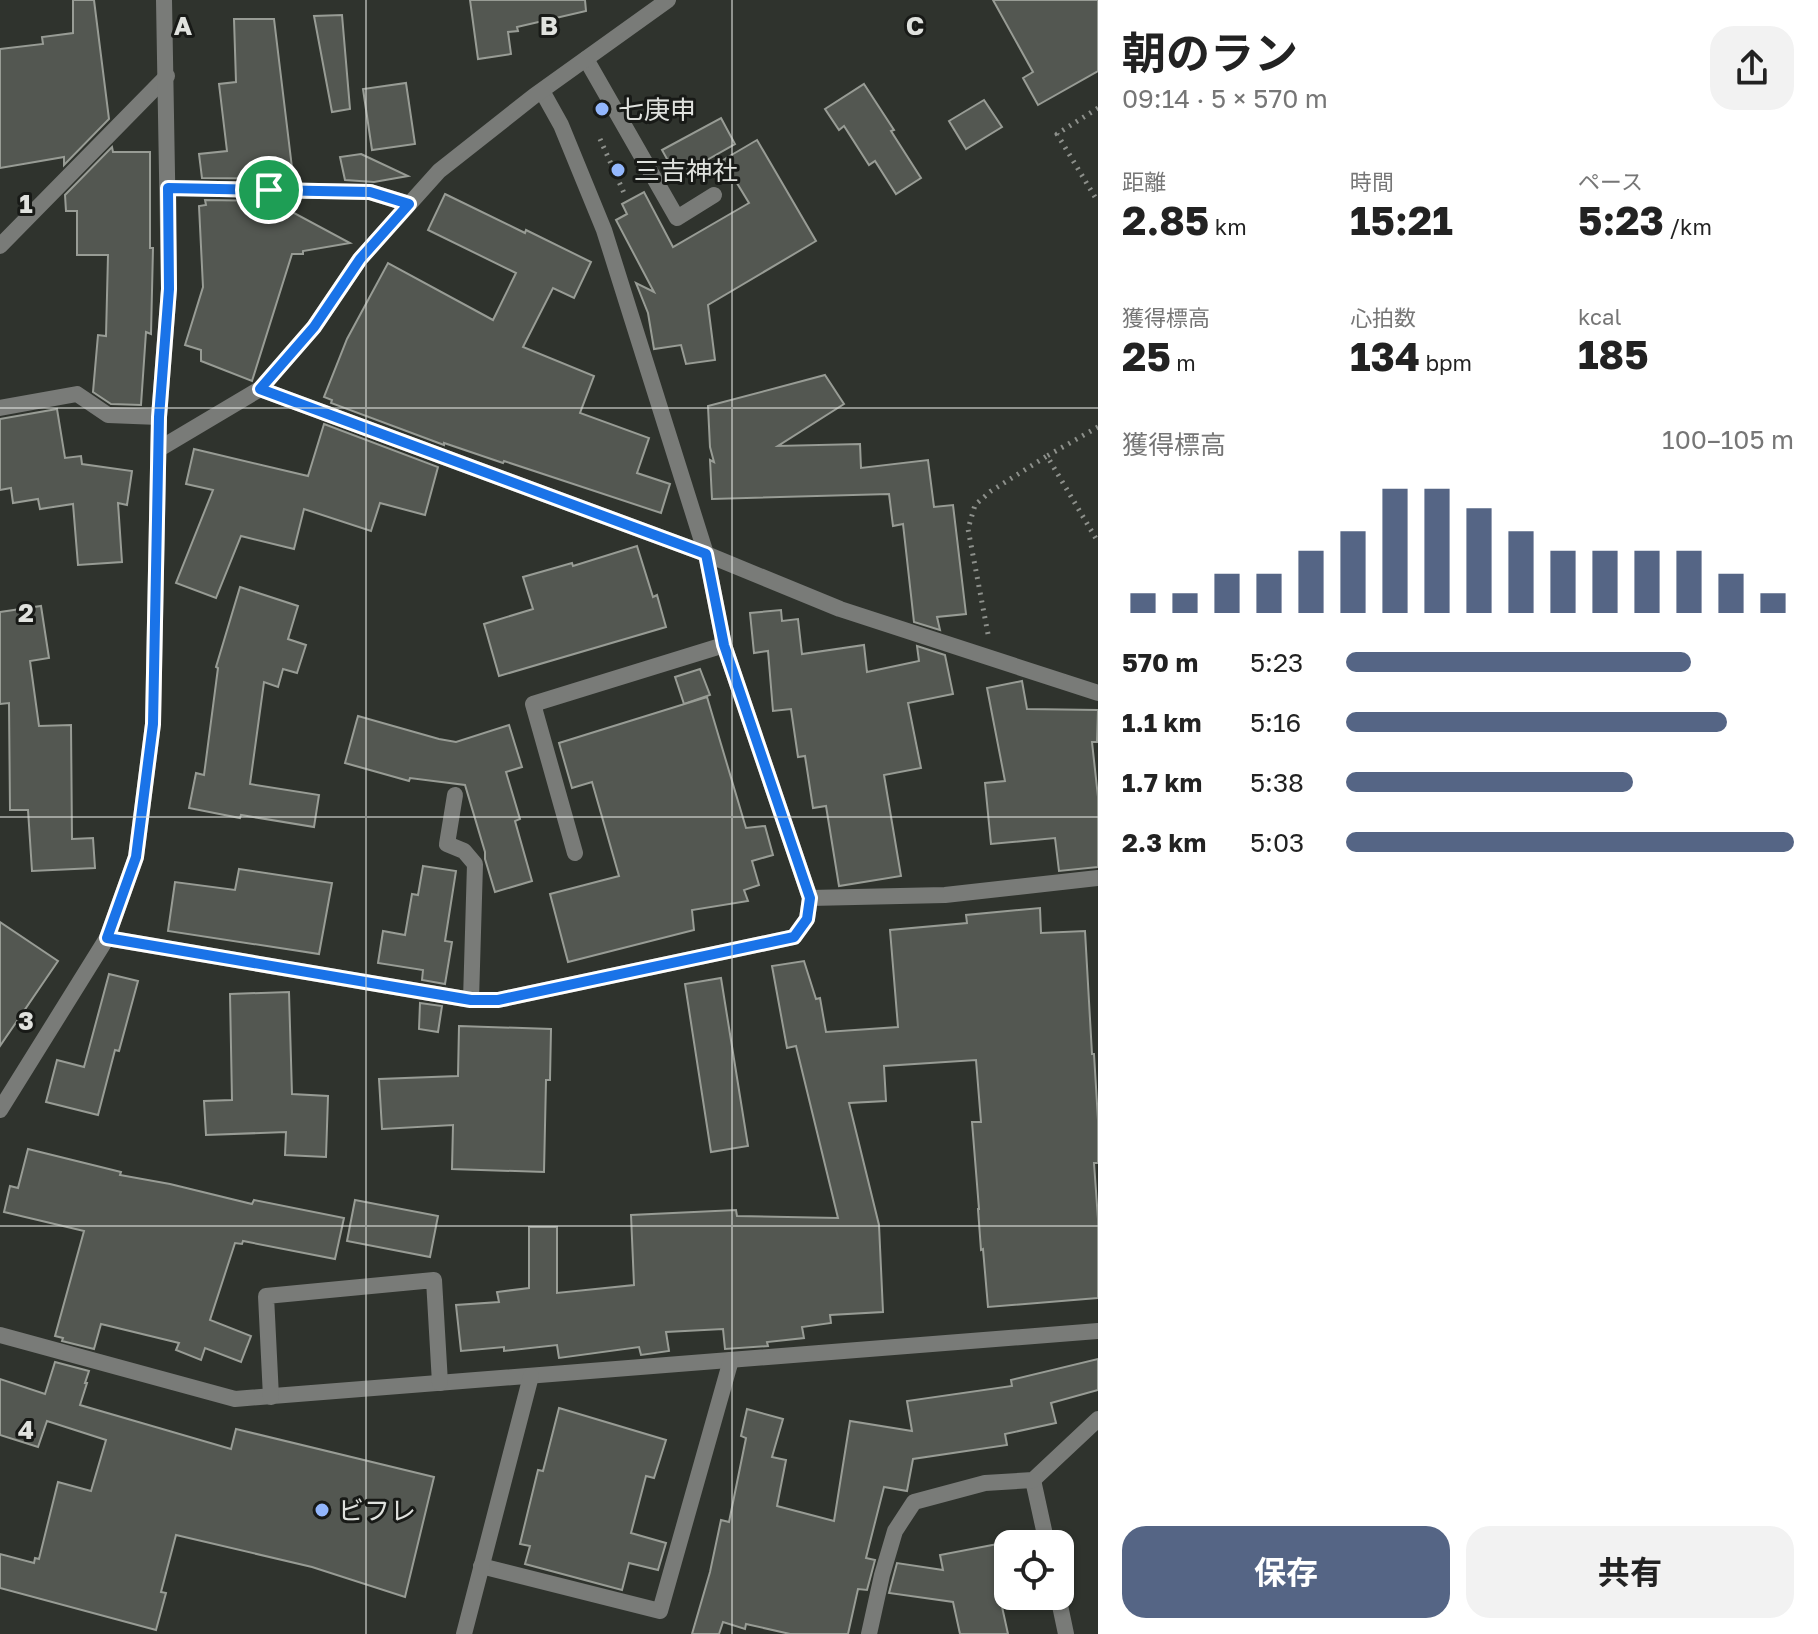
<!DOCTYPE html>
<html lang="ja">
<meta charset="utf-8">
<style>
body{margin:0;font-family:"Golos Text","Noto Sans JP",sans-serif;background:#f2f2f2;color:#222;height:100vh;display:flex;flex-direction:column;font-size:30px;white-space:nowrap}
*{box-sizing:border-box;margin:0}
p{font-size:26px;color:#767676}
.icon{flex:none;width:44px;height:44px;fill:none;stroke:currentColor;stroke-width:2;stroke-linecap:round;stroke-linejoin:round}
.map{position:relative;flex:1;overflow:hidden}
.drawer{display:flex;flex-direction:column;background:#fff;width:720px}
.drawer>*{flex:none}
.buttons{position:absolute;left:994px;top:1530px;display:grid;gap:16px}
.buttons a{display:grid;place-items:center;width:80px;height:80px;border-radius:16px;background:#fff;box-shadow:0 2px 6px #0004;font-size:40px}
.pin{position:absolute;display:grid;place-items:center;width:68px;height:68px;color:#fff;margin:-34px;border:4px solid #fff;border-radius:50%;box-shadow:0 2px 8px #0007}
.round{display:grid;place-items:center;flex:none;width:84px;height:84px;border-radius:24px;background:#f2f2f2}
.head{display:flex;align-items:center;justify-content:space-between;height:136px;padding:0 24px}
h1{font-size:44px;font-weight:700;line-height:60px}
.metrics{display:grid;grid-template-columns:repeat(3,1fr);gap:12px;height:136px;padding:8px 24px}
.metrics div{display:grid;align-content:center}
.metrics b{font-size:40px;font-weight:700}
.metrics small{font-size:22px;font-weight:400}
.metrics p{font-size:22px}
.chart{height:224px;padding:16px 24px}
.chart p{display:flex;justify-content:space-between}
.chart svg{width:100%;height:144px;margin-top:8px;stroke:#556585;stroke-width:6}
.action{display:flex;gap:16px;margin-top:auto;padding:16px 24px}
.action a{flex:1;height:92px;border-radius:24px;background:#556585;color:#fff;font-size:32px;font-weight:700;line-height:92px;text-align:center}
.action a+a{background:#f2f2f2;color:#222}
ul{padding:0 24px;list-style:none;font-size:26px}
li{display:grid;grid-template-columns:128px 96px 1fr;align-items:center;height:60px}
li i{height:20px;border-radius:10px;background:#556585}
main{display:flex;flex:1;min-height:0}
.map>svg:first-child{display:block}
.building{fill:#535751;stroke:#989c95;stroke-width:2}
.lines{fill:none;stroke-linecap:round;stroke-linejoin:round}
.path{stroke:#8d908b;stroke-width:5;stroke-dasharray:2 6;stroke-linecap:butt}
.minor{stroke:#797b78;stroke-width:16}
.tertiary{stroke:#797b78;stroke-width:16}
.route-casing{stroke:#fff;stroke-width:16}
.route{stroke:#1a73e8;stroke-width:10}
.grid{fill:none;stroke:#e0e2de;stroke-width:2;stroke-opacity:0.55}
.poi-dot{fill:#93b7fd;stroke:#181a17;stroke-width:3}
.labels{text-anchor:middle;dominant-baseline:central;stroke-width:6;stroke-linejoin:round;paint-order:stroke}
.poi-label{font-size:26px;fill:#e0e2de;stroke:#181a17;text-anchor:start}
.grid-label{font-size:26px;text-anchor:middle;font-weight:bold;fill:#e0e2de;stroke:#181a17;stroke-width:6;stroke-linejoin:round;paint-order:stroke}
</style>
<main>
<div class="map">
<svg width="1098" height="1634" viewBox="0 0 1098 1634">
<rect width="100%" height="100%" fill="#2f332d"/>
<g class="building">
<polygon points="73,0 94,0 109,119 64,165 64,157 0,168 0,49 43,44 42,37 73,33"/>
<polygon points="470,0 585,0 586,11 517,27 518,31 508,32 511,54 478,59"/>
<polygon points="993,0 1098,0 1098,71 1038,105 1023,78 1033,72"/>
<polygon points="342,15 350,109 332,112 314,16"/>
<polygon points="234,19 274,19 293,176 291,179 202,178 199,154 227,151 219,84 236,82"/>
<polygon points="406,83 415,144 372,150 363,89"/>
<polygon points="864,84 894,130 891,131 921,178 896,194 875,161 869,165 844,126 839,130 825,109"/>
<polygon points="984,100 1002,127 966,149 949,121"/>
<polygon points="721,118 735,144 677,177 662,150"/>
<polygon points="757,140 816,241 708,305 715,360 686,364 681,345 654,349 648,313 636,283 654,292 616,220 627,214 622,204 644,192 673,247 749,203 723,160"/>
<polygon points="112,147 113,152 150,152 150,248 153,248 151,334 146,332 141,405 111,404 93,392 98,335 106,336 108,255 77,255 77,211 66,211 65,195"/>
<polygon points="361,154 408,176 374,182 345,180 340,157"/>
<polygon points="445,194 525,233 526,230 591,262 574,298 553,288 523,347 594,376 580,413 649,438 637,473 670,484 661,513 504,461 503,463 444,443 444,445 331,403 332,400 324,397 347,339 388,263 493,320 516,273 428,230"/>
<polygon points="205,200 280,201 279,205 350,243 303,251 303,254 292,254 252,381 201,361 201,350 185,345 203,287 199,206 206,205"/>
<polygon points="825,375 844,404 778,446 860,444 861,468 928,460 934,507 953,505 966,614 937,617 940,630 914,622 903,524 893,526 889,494 712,499 710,460 714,462 710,447 708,406"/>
<polygon points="57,409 65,458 81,456 82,464 132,471 127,505 118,503 122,562 78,565 73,504 40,509 38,499 13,503 11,488 0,490 0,419"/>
<polygon points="324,424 438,467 425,515 380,503 371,531 304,509 294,549 241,536 216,598 176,583 213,490 186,484 194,449 308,476"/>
<polygon points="637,546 653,597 657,595 666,627 499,676 484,624 533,609 523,577 572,563 573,566"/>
<polygon points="240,587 298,606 288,639 306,645 297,673 283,669 278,687 264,682 250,784 319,795 314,827 241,815 240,818 189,808 196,773 204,775 218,668 216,667"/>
<polygon points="41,606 49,658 30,661 39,726 71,725 72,839 93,838 95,868 32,871 28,810 10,810 9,703 0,704 0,612"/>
<polygon points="781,610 782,621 798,619 802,654 864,645 867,672 919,661 917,646 945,655 953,694 908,703 921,768 884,775 901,876 839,886 826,806 813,808 805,756 798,757 791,709 773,711 768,651 754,653 750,613"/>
<polygon points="700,669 710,695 684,704 675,677"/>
<polygon points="1022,681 1027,709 1098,710 1097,742 1092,742 1098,797 1098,867 1059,871 1055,838 991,844 985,783 1005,781 987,688"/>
<polygon points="707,697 746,828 765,826 773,855 752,861 759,885 744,890 748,901 692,910 694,930 568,962 550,894 619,876 592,782 572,788 559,743"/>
<polygon points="358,716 439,739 456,742 509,725 522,767 506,772 520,819 515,821 532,881 495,892 485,859 485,852 465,785 410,778 409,781 345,763"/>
<polygon points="423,866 456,871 445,941 452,942 445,984 422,980 423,970 378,963 383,931 405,935 412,894 418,895"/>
<polygon points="239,869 332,883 319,954 168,931 175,882 235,890"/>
<polygon points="1040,908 1041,933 1085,931 1092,1054 1094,1054 1098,1120 1098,1163 1094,1163 1098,1219 1098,1298 988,1307 983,1249 981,1250 978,1209 979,1209 972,1122 981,1122 976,1060 884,1066 886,1101 849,1103 879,1225 883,1312 830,1315 831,1323 802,1327 804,1338 767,1342 768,1346 725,1349 723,1329 666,1332 669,1351 641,1355 639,1347 559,1358 557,1345 504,1351 504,1347 461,1351 456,1305 499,1302 497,1292 529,1288 529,1227 557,1227 557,1293 634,1285 631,1215 736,1210 737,1216 838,1218 796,1046 787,1048 772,966 804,961 816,999 820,998 826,1032 898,1027 890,930 967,923 966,915"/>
<polygon points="0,922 58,961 0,1046"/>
<polygon points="109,974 138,981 119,1051 115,1050 98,1115 46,1102 57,1060 84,1067"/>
<polygon points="721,978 748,1146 711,1152 685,984"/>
<polygon points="289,992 292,1094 328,1096 326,1157 285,1155 286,1132 206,1135 204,1101 232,1100 230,994"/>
<polygon points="420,1003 442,1006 438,1032 419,1029"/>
<polygon points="459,1026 551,1029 550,1080 546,1080 544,1172 452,1169 453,1125 382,1129 379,1079 458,1076"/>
<polygon points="28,1149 121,1172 120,1175 170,1184 252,1204 254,1200 344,1218 335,1259 243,1241 242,1244 235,1243 210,1320 251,1336 241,1362 205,1348 201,1360 176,1350 179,1343 101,1324 94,1349 62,1341 63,1338 55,1336 84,1231 4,1212 10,1186 18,1188"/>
<polygon points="355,1200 438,1216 430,1257 347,1241"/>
<polygon points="1098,1359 1098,1390 1051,1403 1056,1423 1005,1434 1007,1445 913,1459 907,1491 884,1487 866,1558 875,1560 867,1590 858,1589 848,1634 790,1634 746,1624 745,1629 723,1622 719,1634 692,1634 710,1572 721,1520 729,1522 746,1438 741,1436 747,1409 783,1419 772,1457 786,1460 777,1506 834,1521 850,1421 912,1431 907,1401 1012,1386 1011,1380"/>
<polygon points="55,1362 89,1371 85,1383 87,1383 80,1405 231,1449 236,1429 434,1477 405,1597 312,1567 176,1535 161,1592 166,1593 156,1630 0,1588 0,1554 34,1563 35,1558 39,1559 58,1482 91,1491 106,1440 47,1421 38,1447 0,1435 0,1379 45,1394"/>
<polygon points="559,1408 666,1440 654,1478 646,1476 631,1533 666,1543 658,1570 629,1563 622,1590 525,1564 530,1546 520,1544 538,1470 543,1471"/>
<polygon points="1008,1542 1008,1582 997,1584 1008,1634 960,1634 953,1602 889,1593 897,1563 943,1570 940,1555"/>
</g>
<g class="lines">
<g class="path">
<polyline points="1098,108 1057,134 1098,202"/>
<polyline points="600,139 624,193"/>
<polyline points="1098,427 1047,456 1098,542"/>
<polyline points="988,634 968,529 975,505 991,491 1047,456"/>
</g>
<g class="minor">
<polyline points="586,59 677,218 714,195"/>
<polyline points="168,188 370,192 409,204"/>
<polyline points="0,246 167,76"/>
<polyline points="260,389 706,554 840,609 1098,693"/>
<polyline points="0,408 77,394 108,415 159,417"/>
<polyline points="455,795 447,844 464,851 475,864 471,1000"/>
<polyline points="575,853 533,704 724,645"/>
<polyline points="810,898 945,895 1098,878"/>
<polyline points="107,938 471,1000 498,1000 794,937 807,919 810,898 724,645 706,554 604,230 561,125 542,91"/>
<polyline points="0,1335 235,1399 1098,1331"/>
<polyline points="271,1397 266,1296 434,1280 440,1383"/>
<polyline points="1033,1480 1047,1544"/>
<polyline points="481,1566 660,1611 731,1360"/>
<polyline points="1058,1596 1066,1634"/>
<polyline points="464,1634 531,1376"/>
<polyline points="869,1634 882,1575 895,1531 914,1502 985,1483 1033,1480 1098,1419"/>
</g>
<g class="tertiary">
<polyline points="159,449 260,389 314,327 360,259 439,171 534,96 668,0"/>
<polyline points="0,1110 107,938 136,857 153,724 159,417 169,289 164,0"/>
</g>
</g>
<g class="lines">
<defs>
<polygon id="route" points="168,188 370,192 409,204 360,259 314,327 260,389 706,554 724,645 810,898 807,919 794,937 498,1000 471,1000 107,938 136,857 153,724 159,417 169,289"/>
</defs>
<use href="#route" class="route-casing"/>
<use href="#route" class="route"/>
</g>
<path class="grid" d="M 366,0 L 366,1634M 732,0 L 732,1634M 0,408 L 1098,408M 0,817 L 1098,817M 0,1226 L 1098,1226"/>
<g class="poi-dot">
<circle cx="602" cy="109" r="8"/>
<circle cx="618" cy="170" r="8"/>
<circle cx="322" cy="1510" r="8"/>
</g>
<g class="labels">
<g class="poi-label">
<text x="618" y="109">七庚申</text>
<text x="634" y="170">三吉神社</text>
<text x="338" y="1510">ビフレ</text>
</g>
</g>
<g class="grid-label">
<text x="183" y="35">A</text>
<text x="549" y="35">B</text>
<text x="915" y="35">C</text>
<text x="26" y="213">1</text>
<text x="26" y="622">2</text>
<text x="26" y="1030">3</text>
<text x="26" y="1439">4</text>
</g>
</svg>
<div class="buttons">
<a><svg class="icon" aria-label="locate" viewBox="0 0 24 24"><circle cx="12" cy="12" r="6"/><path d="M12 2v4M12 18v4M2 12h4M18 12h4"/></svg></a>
</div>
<div class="pin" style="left:269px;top:190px;background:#1e9e55"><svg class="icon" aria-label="arrive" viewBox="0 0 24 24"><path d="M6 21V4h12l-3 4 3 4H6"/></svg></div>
</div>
<section class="drawer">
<div class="head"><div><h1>朝のラン</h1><p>09:14 · 5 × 570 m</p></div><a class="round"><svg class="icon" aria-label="share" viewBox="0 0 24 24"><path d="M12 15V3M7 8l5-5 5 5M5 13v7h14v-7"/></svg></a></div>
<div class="metrics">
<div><p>距離</p><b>2.85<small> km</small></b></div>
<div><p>時間</p><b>15:21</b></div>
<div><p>ペース</p><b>5:23<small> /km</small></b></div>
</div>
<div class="metrics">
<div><p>獲得標高</p><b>25<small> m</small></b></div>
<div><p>心拍数</p><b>134<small> bpm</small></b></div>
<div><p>kcal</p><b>185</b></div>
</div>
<div class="chart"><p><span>獲得標高</span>100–105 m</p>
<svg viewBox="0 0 160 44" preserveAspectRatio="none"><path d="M5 44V38M15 44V38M25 44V32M35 44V32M45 44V25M55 44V19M65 44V6M75 44V6M85 44V12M95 44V19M105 44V25M115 44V25M125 44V25M135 44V25M145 44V32M155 44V38"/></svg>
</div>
<ul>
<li><b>570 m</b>5:23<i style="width:77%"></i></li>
<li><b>1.1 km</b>5:16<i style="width:85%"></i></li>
<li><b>1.7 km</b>5:38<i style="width:64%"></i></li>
<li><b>2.3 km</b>5:03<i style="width:100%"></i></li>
</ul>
<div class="action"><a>保存</a><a>共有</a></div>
</section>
</main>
